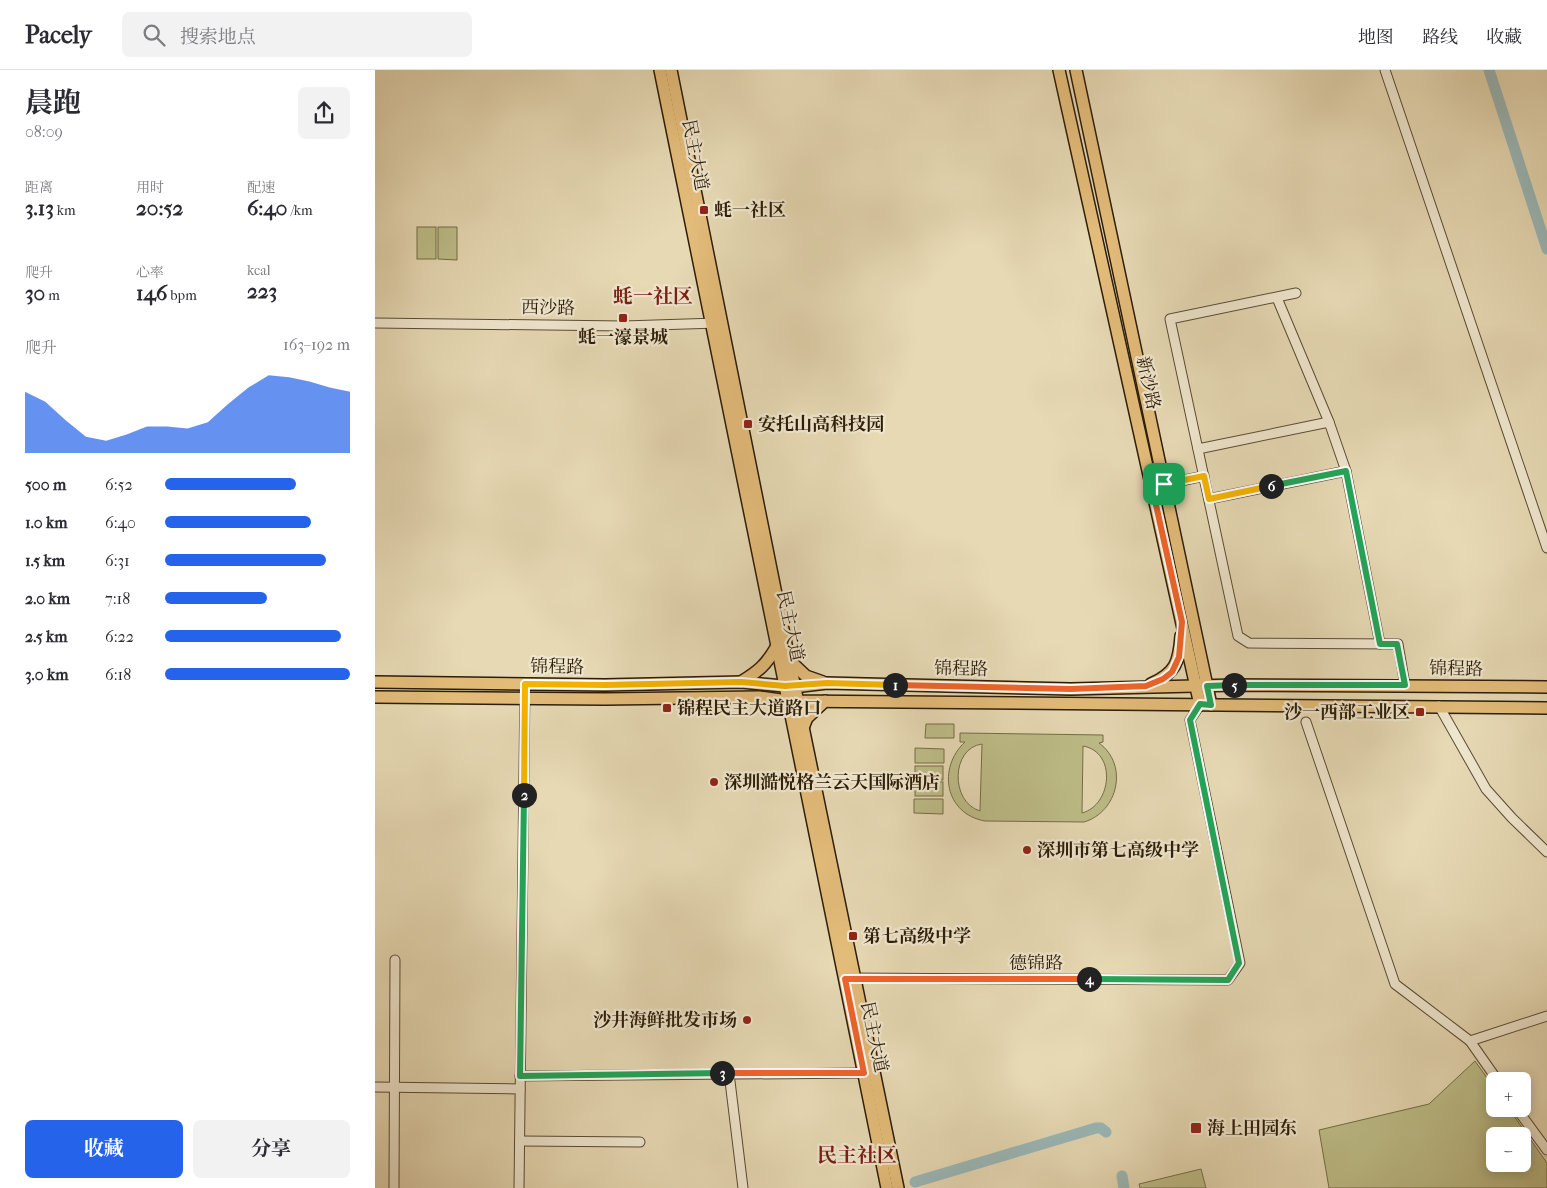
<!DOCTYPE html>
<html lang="zh">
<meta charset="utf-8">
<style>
body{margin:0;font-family:"IM FELL French Canon","Noto Serif SC",serif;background:#f2f2f3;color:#2b2b33;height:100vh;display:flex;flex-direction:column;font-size:19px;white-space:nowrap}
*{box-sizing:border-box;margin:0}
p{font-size:16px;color:#7c7c81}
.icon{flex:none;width:28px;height:28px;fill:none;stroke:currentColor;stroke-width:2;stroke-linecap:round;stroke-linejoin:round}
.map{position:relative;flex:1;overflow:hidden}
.sheet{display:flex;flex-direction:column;background:#fff;width:375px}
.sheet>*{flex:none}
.tools{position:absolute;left:1111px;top:1002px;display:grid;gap:10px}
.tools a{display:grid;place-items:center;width:45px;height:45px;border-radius:8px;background:#fff;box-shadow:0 2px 12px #0003;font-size:25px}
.pin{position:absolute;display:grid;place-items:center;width:42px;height:42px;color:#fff;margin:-21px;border-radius:10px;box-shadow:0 2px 8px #0006}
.km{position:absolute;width:25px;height:25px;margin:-12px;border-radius:50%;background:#222;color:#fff;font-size:14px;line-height:25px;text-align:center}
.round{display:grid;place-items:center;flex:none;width:52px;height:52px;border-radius:8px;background:#f2f2f3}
.headline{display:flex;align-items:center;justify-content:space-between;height:85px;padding:0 25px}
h1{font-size:28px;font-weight:700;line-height:38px}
.stats{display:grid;grid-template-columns:repeat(3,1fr);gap:8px;height:85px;padding:5px 25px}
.stats div{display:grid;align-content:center}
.stats b{font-size:21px;font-weight:700}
.stats small{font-size:14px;font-weight:400}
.stats p{font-size:14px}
.chart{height:140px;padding:10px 25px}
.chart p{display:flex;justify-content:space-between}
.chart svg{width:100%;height:90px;margin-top:5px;fill:#2563eb;opacity:.7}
.cta{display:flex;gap:10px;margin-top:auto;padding:10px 25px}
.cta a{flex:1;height:58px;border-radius:8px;background:#2563eb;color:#fff;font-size:20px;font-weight:700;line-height:58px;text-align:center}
.cta a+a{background:#f2f2f3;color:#2b2b33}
ul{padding:0 25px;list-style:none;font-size:16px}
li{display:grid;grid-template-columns:80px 60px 1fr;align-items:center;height:38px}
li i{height:12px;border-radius:6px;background:#2563eb}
header{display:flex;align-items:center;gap:30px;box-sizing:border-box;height:70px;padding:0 25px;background:#fff;border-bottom:1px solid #e1e1e2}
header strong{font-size:24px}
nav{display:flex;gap:28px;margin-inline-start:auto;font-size:18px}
.search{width:350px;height:45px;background:#f2f2f3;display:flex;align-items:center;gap:12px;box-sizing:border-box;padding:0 18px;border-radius:8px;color:#7c7c81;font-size:19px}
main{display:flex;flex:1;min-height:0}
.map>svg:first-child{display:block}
.green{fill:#bdbd88;stroke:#746d48;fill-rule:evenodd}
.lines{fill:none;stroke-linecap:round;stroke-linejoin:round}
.river{stroke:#9ab8b8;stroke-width:11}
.minor-casing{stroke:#5a4c33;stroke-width:11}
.major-casing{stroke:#2c1d08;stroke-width:14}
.minor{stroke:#efe6ce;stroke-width:9}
.major{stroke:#e3bc7a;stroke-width:11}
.split-1-casing{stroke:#fff;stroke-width:10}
.split-2-casing{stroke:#fff;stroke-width:10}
.split-3-casing{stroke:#fff;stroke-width:10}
.split-4-casing{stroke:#fff;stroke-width:10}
.split-5-casing{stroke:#fff;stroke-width:10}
.split-6-casing{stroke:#fff;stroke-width:10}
.split-7-casing{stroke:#fff;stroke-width:10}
.split-1{stroke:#f0652b;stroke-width:6}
.split-2{stroke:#f5b400;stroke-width:6}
.split-3{stroke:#22a559;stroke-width:6}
.split-4{stroke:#f0652b;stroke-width:6}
.split-5{stroke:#22a559;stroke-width:6}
.split-6{stroke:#22a559;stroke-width:6}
.split-7{stroke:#f5b400;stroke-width:6}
.poi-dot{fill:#8f2418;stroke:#efe6ce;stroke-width:2}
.labels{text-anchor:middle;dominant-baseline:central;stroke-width:4.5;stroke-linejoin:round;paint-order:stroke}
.street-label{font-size:18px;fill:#2c1d08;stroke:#efe6ce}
.poi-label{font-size:18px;font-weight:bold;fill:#2c1d08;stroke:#efe6ce;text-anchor:start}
.quarter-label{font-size:20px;font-weight:bold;fill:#7a1f14;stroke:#efe6ce}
</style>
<header>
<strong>Pacely</strong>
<div class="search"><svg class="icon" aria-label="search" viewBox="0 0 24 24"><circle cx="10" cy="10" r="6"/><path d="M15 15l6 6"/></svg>搜索地点</div>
<nav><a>地图</a><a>路线</a><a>收藏</a></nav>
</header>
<main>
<section class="sheet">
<div class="headline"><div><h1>晨跑</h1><p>08:09</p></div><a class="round"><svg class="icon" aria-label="share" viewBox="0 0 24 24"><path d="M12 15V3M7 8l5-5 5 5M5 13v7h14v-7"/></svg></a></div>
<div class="stats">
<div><p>距离</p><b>3.13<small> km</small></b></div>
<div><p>用时</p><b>20:52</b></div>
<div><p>配速</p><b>6:40<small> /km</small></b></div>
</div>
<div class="stats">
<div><p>爬升</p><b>30<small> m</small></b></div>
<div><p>心率</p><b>146<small> bpm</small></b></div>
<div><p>kcal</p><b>223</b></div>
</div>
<div class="chart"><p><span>爬升</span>163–192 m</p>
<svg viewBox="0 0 160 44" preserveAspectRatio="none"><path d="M0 44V14L10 19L20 28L30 36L40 38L50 35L60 31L70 31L80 32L90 29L100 20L110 12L120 6L130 7L140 9L150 12L160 14V44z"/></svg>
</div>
<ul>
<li><b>500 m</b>6:52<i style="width:71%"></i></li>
<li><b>1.0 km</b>6:40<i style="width:79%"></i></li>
<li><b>1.5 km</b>6:31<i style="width:87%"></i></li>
<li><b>2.0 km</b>7:18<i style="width:55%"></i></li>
<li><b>2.5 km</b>6:22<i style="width:95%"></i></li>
<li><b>3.0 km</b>6:18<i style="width:100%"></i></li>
</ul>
<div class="cta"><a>收藏</a><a>分享</a></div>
</section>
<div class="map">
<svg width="1172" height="1118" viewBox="0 0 1172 1118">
<rect width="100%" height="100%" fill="#e6d9b4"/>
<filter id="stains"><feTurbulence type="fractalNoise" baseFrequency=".004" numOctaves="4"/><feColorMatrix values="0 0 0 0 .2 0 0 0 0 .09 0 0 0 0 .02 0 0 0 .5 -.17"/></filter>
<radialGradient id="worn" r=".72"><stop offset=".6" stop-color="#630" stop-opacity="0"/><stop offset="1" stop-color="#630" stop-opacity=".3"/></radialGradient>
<g class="green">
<rect x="42" y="157" width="19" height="32"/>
<polygon points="63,157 82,157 82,190 63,189"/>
<polygon points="551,654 579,654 579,668 550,668"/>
<path d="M 585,663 L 728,665 L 728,672 L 724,673 C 754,695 743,742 709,752 L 610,751 C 570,744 562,698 590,672 L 585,672 ZM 607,674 L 605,741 C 575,732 576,678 607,674 ZM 708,676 C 742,682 737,735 707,743 Z"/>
<polygon points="540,678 569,679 569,693 540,693"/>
<rect x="540" y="696" width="28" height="14"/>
<rect x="540" y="712" width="28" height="14"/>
<polygon points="539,729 568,729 568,744 539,743"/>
<path d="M 1100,991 L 1120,1019 L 1120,1039 L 1134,1039 L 1172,1093 L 1172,1118 L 954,1118 L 944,1060 L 1054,1034 ZM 1120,1066 L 1148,1066 L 1148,1094 L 1120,1094 Z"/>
<polygon points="826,1099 831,1118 765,1118 764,1114"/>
</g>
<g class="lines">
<g class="river">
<polyline points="1114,0 1172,179"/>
<polyline points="747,1106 749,1118"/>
<polyline points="540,1112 721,1058 726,1058 731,1062"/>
</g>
<defs>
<g id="minor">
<polyline points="1010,0 1172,478"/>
<polyline points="921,223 795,249 863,566 874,573 1023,574 1030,615"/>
<polyline points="902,228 954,352 971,401 1005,574"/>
<polyline points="0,253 249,256 342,253"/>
<polyline points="823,379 954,352"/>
<polyline points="777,417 829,406"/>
<polyline points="834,429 971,401"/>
<polyline points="1064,636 1111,719 1137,748 1172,782"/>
<polyline points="931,652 1020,914 1095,971 1172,946"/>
<polyline points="475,908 853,910 865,893 815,650 825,635"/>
<polyline points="1095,971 1123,1011"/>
<polyline points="354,1003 368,1118"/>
<polyline points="145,1006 489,1003"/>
<polyline points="0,1017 145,1019"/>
<polyline points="1142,1039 1172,1080"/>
<polyline points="145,1071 265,1072"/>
<polyline points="19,1118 20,890"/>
<polyline points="144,1118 150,614"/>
</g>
<g id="major">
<polyline points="285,0 512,1118"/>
<polyline points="296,0 414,589 523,1118"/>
<polyline points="684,0 825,635"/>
<polyline points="701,0 836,635"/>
<polyline points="414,590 431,606 448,612"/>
<polyline points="0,612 230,615 366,612 419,617 452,613 696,619 861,615 1172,617"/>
<path d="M 366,612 C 384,601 391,595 402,576"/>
<path d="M 776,614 C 801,603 804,592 806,566"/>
<polyline points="0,627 230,629 384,627 413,631 1172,638"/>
<polyline points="428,658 432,648 450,631"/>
</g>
</defs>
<use href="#minor" class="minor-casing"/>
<use href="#major" class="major-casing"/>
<use href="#minor" class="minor"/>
<use href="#major" class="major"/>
</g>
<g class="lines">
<defs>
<polyline id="split-1" points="520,615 696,619 771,616 788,609 797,602 804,587 807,552 777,417 789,414"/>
<polyline id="split-2" points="149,725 150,614 230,615 366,612 410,616 452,613 520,615"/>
<polyline id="split-3" points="149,725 145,1006 347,1003"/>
<polyline id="split-4" points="347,1003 489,1003 470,909 714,909"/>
<polyline id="split-5" points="714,909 853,910 864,893 815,650 825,634 836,635 832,616 859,615"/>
<polyline id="split-6" points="859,615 1030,615 1022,574 1005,574 971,401 896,416"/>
<polyline id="split-7" points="789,414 829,406 834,429 896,416"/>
</defs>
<use href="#split-1" class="split-1-casing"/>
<use href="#split-2" class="split-2-casing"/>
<use href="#split-3" class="split-3-casing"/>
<use href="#split-4" class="split-4-casing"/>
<use href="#split-5" class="split-5-casing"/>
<use href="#split-6" class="split-6-casing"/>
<use href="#split-7" class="split-7-casing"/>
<use href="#split-1" class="split-1"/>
<use href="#split-2" class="split-2"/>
<use href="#split-3" class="split-3"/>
<use href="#split-4" class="split-4"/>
<use href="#split-5" class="split-5"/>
<use href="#split-6" class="split-6"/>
<use href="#split-7" class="split-7"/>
</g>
<g class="poi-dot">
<rect x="324" y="135" width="10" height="10" rx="2.5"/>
<rect x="243" y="243" width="10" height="10" rx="2.5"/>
<rect x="368" y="349" width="10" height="10" rx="2.5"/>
<rect x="287" y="633" width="10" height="10" rx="2.5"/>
<rect x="1040" y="637" width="10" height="10" rx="2.5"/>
<circle cx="339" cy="712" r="5"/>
<circle cx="652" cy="780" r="5"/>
<rect x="473" y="861" width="10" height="10" rx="2.5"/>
<circle cx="372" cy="950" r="5"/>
<rect x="815" y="1052" width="12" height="12" rx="2.5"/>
</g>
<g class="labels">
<g class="street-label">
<text transform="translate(320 85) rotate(79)">民主大道</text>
<text transform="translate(173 238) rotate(1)">西沙路</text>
<text transform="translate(773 313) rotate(78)">新沙路</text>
<text transform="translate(415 556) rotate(78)">民主大道</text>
<text transform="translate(182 597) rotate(1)">锦程路</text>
<text transform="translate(586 599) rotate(1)">锦程路</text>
<text transform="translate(1081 599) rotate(1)">锦程路</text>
<text x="661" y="893">德锦路</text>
<text transform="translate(499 967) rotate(78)">民主大道</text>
</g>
<g class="poi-label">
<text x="339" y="140">蚝一社区</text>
<text x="248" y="267" text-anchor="middle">蚝一濠景城</text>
<text x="383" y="354">安托山高科技园</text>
<text x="302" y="638">锦程民主大道路口</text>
<text x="1035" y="642" text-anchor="end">沙一西部工业区</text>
<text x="349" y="712">深圳澔悦格兰云天国际酒店</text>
<text x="662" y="780">深圳市第七高级中学</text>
<text x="488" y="866">第七高级中学</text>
<text x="362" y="950" text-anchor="end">沙井海鲜批发市场</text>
<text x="832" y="1058">海上田园东</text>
</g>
<g class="quarter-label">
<text x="278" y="226">蚝一社区</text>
<text x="482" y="1085">民主社区</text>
</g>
</g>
<rect width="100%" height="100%" filter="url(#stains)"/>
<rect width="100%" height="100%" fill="url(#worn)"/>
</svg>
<div class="tools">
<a>+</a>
<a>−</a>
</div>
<div class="pin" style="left:789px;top:414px;background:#1e9e55"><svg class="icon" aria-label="arrive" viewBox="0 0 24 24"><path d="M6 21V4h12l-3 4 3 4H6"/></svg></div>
<b class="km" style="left:520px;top:615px">1</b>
<b class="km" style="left:149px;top:725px">2</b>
<b class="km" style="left:347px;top:1003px">3</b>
<b class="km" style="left:714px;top:909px">4</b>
<b class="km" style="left:859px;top:615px">5</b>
<b class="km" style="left:896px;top:416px">6</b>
</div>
</main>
